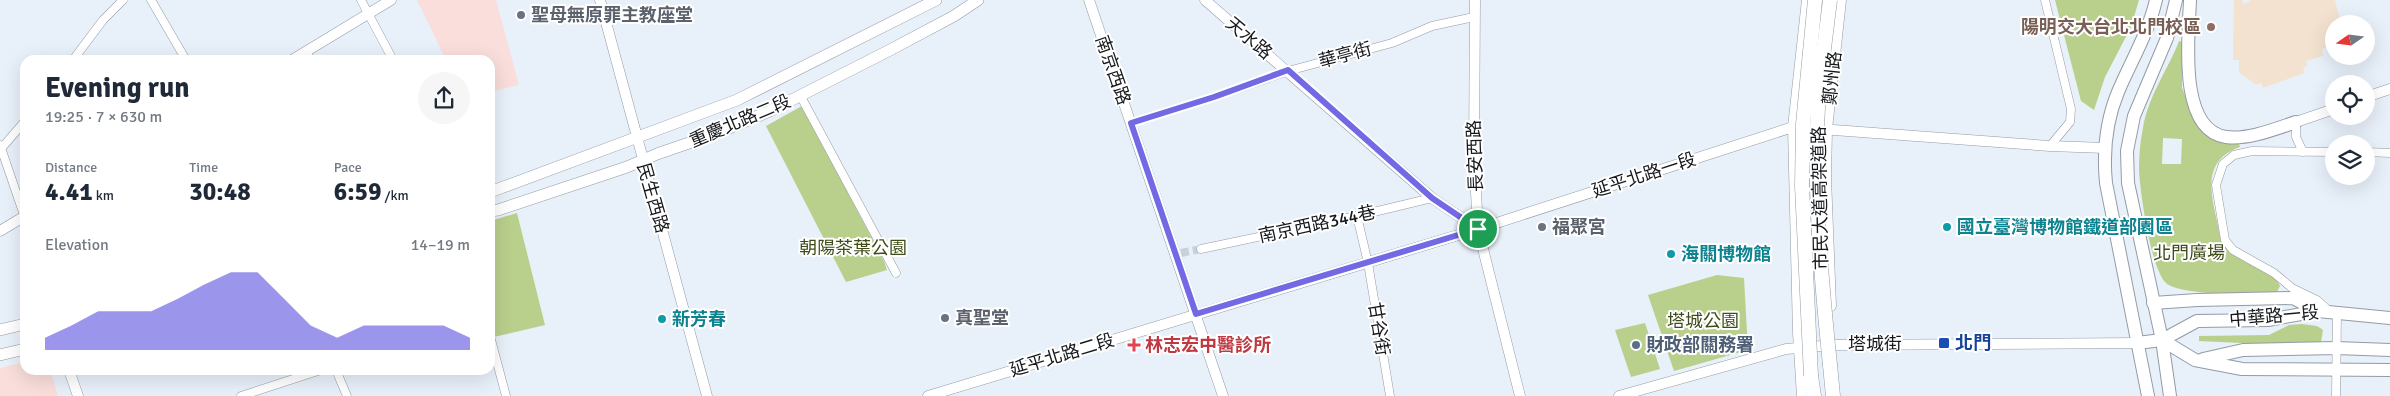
<!DOCTYPE html>
<meta charset="utf-8">
<style>
body{margin:0;font-family:Signika,"Noto Sans TC",sans-serif;background:#f6f6f7;color:#1f2937;height:100vh;display:flex;flex-direction:column;font-size:19px;white-space:nowrap}
*{box-sizing:border-box;margin:0}
p{font-size:16px;color:#747a83}
.icon{flex:none;width:28px;height:28px;fill:none;stroke:currentColor;stroke-width:2;stroke-linecap:round;stroke-linejoin:round}
.map{position:relative;flex:1;overflow:hidden}
.drawer{position:absolute;left:20px;top:55px;width:475px;height:320px;display:flex;flex-direction:column;background:#fff;border-radius:15px;box-shadow:0 5px 20px #0002}
.drawer>*{flex:none}
.needle{width:32px;rotate:256deg}
.controls{position:absolute;left:2325px;top:15px;display:grid;gap:10px}
.controls a{display:grid;place-items:center;width:50px;height:50px;border-radius:50%;background:#fff;box-shadow:0 5px 20px #0002;font-size:25px}
.pin{position:absolute;display:grid;place-items:center;width:42px;height:42px;color:#fff;margin:-21px;border:2px solid #fff;border-radius:50%;box-shadow:0 1px 5px #0007}
.round{display:grid;place-items:center;flex:none;width:52px;height:52px;border-radius:26px;background:#f6f6f7}
.headline{display:flex;align-items:center;justify-content:space-between;height:85px;padding:0 25px}
h1{font-size:28px;font-weight:700;line-height:38px}
.figures{display:grid;grid-template-columns:repeat(3,1fr);gap:8px;height:85px;padding:5px 25px}
.figures div{display:grid;align-content:center}
.figures b{font-size:25px;font-weight:700}
.figures small{font-size:14px;font-weight:400}
.figures p{font-size:14px}
.chart{height:140px;padding:10px 25px}
.chart p{display:flex;justify-content:space-between}
.chart svg{width:100%;height:90px;margin-top:5px;fill:#7369e4;opacity:.7}
.map>svg:first-child{display:block}
.industrial{fill:#f4e2d1}
.education{fill:#f9dedb}
.green{fill:#b9cf8c;fill-rule:evenodd}
.lines{fill:none;stroke-linecap:round;stroke-linejoin:round}
.minor-tunnel{stroke:#c8d0d9;stroke-width:8;stroke-dasharray:8 4;stroke-linecap:butt}
.minor-casing{stroke:#949ba4;stroke-width:9}
.tertiary-casing{stroke:#949ba4;stroke-width:11}
.secondary-casing{stroke:#949ba4;stroke-width:12}
.primary-casing{stroke:#949ba4;stroke-width:14}
.trunk-casing{stroke:#949ba4;stroke-width:15}
.minor{stroke:#fff;stroke-width:8}
.tertiary{stroke:#fff;stroke-width:10}
.secondary{stroke:#fff;stroke-width:11}
.primary{stroke:#fff;stroke-width:12}
.trunk{stroke:#fff;stroke-width:14}
.trunk-bridge-casing{stroke:#949ba4;stroke-width:15;stroke-linecap:butt}
.trunk-bridge{stroke:#fff;stroke-width:14}
.route-casing{stroke:#fff;stroke-width:10}
.route{stroke:#7369e4;stroke-width:6}
.worship-dot{fill:#6b7280;stroke:#fff;stroke-width:2}
.education-dot{fill:#8d6e63;stroke:#fff;stroke-width:2}
.culture-dot{fill:#0f9aa8;stroke:#fff;stroke-width:2}
.transit-dot{fill:#1a4fb4;stroke:#fff;stroke-width:2}
.health-dot{fill:#e0444e;stroke:#fff;stroke-width:2}
.service-dot{fill:#5c6f8a;stroke:#fff;stroke-width:2}
.labels{text-anchor:middle;dominant-baseline:central;stroke-width:4;stroke-linejoin:round;paint-order:stroke}
.worship-label{font-size:18px;font-weight:bold;fill:#5b616d;stroke:#fff;text-anchor:start}
.education-label{font-size:18px;font-weight:bold;fill:#785e54;stroke:#fff;text-anchor:end}
.street-label{font-size:18px;fill:#16191c;stroke:#fff}
.culture-label{font-size:18px;font-weight:bold;fill:#0d838f;stroke:#fff;text-anchor:start}
.park-label{font-size:18px;fill:#3d4c18;stroke:#fff}
.transit-label{font-size:18px;font-weight:bold;fill:#164399;stroke:#fff;text-anchor:start}
.health-label{font-size:18px;font-weight:bold;fill:#be3a42;stroke:#fff;text-anchor:start}
.service-label{font-size:18px;font-weight:bold;fill:#4e5e75;stroke:#fff;text-anchor:start}
</style>
<div class="map">
<svg width="2390" height="396" viewBox="0 0 2390 396">
<rect width="100%" height="100%" fill="#e8f0fa"/>
<polygon class="industrial" points="2234,0 2242,0 2244,4 2251,0 2335,0 2341,24 2334,24 2334,45 2322,49 2323,56 2306,61 2307,66 2303,68 2305,73 2263,88 2261,83 2256,85 2239,72 2239,60 2233,60"/>
<g class="education">
<polygon points="417,0 496,0 519,85 490,92 490,60 446,60"/>
<polygon points="25,362 25,370 50,370 58,396 0,396 0,368"/>
</g>
<g class="green">
<polygon points="2055,0 2139,0 2131,27 2105,77 2094,110 2081,101"/>
<path d="M 2179,41 L 2182,42 L 2182,88 L 2194,117 L 2238,141 L 2240,147 C 2203,160 2210,190 2217,221 C 2219,230 2220,242 2227,249 C 2240,263 2273,269 2280,286 L 2277,292 C 2260,297 2178,295 2166,283 C 2151,270 2140,191 2139,170 C 2139,156 2140,142 2143,128 C 2148,96 2168,70 2179,41 ZM 2163,138 L 2182,139 L 2181,164 L 2162,164 Z"/>
<polygon points="802,106 884,261 887,270 846,282 766,126"/>
<polygon points="517,213 545,325 494,337 490,322 490,221"/>
<polygon points="1717,275 1744,278 1748,350 1674,371 1648,295"/>
<polygon points="1645,323 1660,369 1631,377 1615,330"/>
<polygon points="2302,324 2317,326 2323,330 2321,342 2263,344 2199,341 2199,336 2269,335 2289,325"/>
</g>
<g class="lines">
<polyline class="minor-tunnel" points="1181,253 1201,249"/>
<defs>
<g id="minor">
<polyline points="151,0 186,60"/>
<polyline points="361,0 393,60"/>
<polyline points="2045,0 2071,109 2070,122 2050,146"/>
<polyline points="307,52 310,60"/>
<polyline points="73,60 103,20 123,0"/>
<polyline points="800,95 896,273"/>
<polyline points="2296,122 2296,137 2303,152"/>
<polyline points="1131,123 1214,97 1288,71 1392,43 1432,26 1474,17"/>
<polyline points="0,145 25,218"/>
<polyline points="0,150 25,121"/>
<polyline points="2366,152 2390,153"/>
<polyline points="1357,216 1368,263 1390,396"/>
<polyline points="1201,249 1357,216 1432,198"/>
<polyline points="2329,311 2317,300 2292,288 2274,273 2233,250 2225,240 2216,185 2223,164 2234,155 2252,151 2334,152"/>
<polyline points="490,336 506,396"/>
<polyline points="336,370 347,396"/>
<polyline points="241,396 321,370"/>
<polyline points="2336,396 2337,312"/>
</g>
<g id="tertiary">
<polyline points="600,0 707,396"/>
<polyline points="1089,0 1223,396"/>
<polyline points="1205,0 1432,198 1478,229"/>
<polyline points="1475,0 1474,156 1478,229 1520,396"/>
<polyline points="292,60 391,0"/>
<polyline points="2366,97 2390,89"/>
<polyline points="2296,122 2334,109"/>
<polyline points="0,231 25,216"/>
<polyline points="1831,306 1826,178 1827,129 1841,0"/>
<polyline points="69,370 78,396"/>
<polyline points="928,396 1478,229 1793,127 2050,146 2105,148"/>
<polyline points="1619,396 1786,349 1833,345 2137,343"/>
<polyline points="1802,396 1798,333 1793,127 1807,0"/>
</g>
<g id="secondary">
<polyline points="490,192 737,100 936,0"/>
<polyline points="490,211 498,210 627,167 657,154 715,134 770,111 890,50 954,16 978,0"/>
<polyline points="0,330 25,324"/>
<polyline points="0,355 25,349"/>
</g>
<g id="primary">
<path d="M 2190,0 C 2189,34 2177,130 2226,137 C 2248,140 2275,129 2296,122"/>
<polyline points="2153,303 2197,300 2293,298 2318,311"/>
<polyline points="2162,340 2195,360 2242,369 2390,370"/>
<polyline points="2137,343 2162,340 2197,321 2268,320 2318,311 2390,318"/>
<polyline points="2203,359 2243,350 2336,348 2390,350"/>
<path d="M 2148,396 L 2106,183 C 2103,152 2106,121 2118,92 C 2131,61 2148,34 2156,0"/>
<polyline points="2170,396 2162,340 2128,183 2127,151 2134,116 2167,38 2176,0"/>
</g>
<g id="trunk">
<polyline points="1830,365 1833,396"/>
<polyline points="1811,376 1814,396"/>
</g>
</defs>
<use href="#minor" class="minor-casing"/>
<use href="#tertiary" class="tertiary-casing"/>
<use href="#secondary" class="secondary-casing"/>
<use href="#primary" class="primary-casing"/>
<use href="#trunk" class="trunk-casing"/>
<use href="#minor" class="minor"/>
<use href="#tertiary" class="tertiary"/>
<use href="#secondary" class="secondary"/>
<use href="#primary" class="primary"/>
<use href="#trunk" class="trunk"/>
<defs>
<g id="trunk-bridge">
<path d="M 1830,365 C 1822,287 1815,208 1817,129 C 1818,86 1825,43 1830,0"/>
<polyline points="1811,376 1802,186 1803,124 1815,0"/>
</g>
</defs>
<use href="#trunk-bridge" class="trunk-bridge-casing"/>
<use href="#trunk-bridge" class="trunk-bridge"/>
</g>
<g class="lines">
<defs>
<polygon id="route" points="1288,70 1432,198 1478,229 1196,314 1131,123 1214,97"/>
</defs>
<use href="#route" class="route-casing"/>
<use href="#route" class="route"/>
</g>
<g class="worship-dot">
<circle cx="521" cy="15" r="5"/>
<circle cx="1542" cy="227" r="5"/>
<circle cx="945" cy="318" r="5"/>
</g>
<circle class="education-dot" cx="2211" cy="27" r="5"/>
<g class="culture-dot">
<circle cx="1947" cy="227" r="5"/>
<circle cx="1671" cy="254" r="5"/>
<circle cx="662" cy="319" r="5"/>
</g>
<rect class="transit-dot" x="1938" y="337" width="12" height="12" rx="2.5"/>
<path class="health-dot" d="M1131.5 337.5h5v5h5v5h-5v5h-5v-5h-5v-5h5z"/>
<circle class="service-dot" cx="1636" cy="345" r="5"/>
<g class="labels">
<g class="worship-label">
<text x="531" y="15">聖母無原罪主教座堂</text>
<text x="1552" y="227">福聚宮</text>
<text x="955" y="318">真聖堂</text>
</g>
<g class="education-label">
<text x="2201" y="27">陽明交大台北北門校區</text>
</g>
<g class="street-label">
<text transform="translate(1249 38) rotate(40)">天水路</text>
<text transform="translate(1345 55) rotate(-15)">華亭街</text>
<text transform="translate(1113 70) rotate(71)">南京西路</text>
<text transform="translate(1832 78) rotate(-84)">鄭州路</text>
<text transform="translate(740 121) rotate(-23)">重慶北路二段</text>
<text transform="translate(1475 156) rotate(-92)">長安西路</text>
<text transform="translate(1644 175) rotate(-18)">延平北路一段</text>
<text transform="translate(653 198) rotate(74)">民生西路</text>
<text transform="translate(1820 198) rotate(-91)">市民大道高架道路</text>
<text transform="translate(1317 224) rotate(-12)">南京西路344巷</text>
<text transform="translate(2274 316) rotate(-5)">中華路一段</text>
<text transform="translate(1379 329) rotate(81)">甘谷街</text>
<text x="1875" y="344">塔城街</text>
<text transform="translate(1062 355) rotate(-17)">延平北路二段</text>
</g>
<g class="culture-label">
<text x="1957" y="227">國立臺灣博物館鐵道部園區</text>
<text x="1681" y="254">海關博物館</text>
<text x="672" y="319">新芳春</text>
</g>
<g class="park-label">
<text x="853" y="248">朝陽茶葉公園</text>
<text x="2189" y="253">北門廣場</text>
<text x="1703" y="321">塔城公園</text>
</g>
<g class="transit-label">
<text x="1955" y="343">北門</text>
</g>
<g class="health-label">
<text x="1145" y="345">林志宏中醫診所</text>
</g>
<g class="service-label">
<text x="1646" y="345">財政部關務署</text>
</g>
</g>
</svg>
<div class="controls">
<a><svg class="needle" viewBox="-14 -14 28 28"><path d="M0-13l5 13h-10z" fill="#e53935"/><path d="M0 13l5-13h-10z" fill="#747a83"/></svg></a>
<a><svg class="icon" aria-label="locate" viewBox="0 0 24 24"><circle cx="12" cy="12" r="6"/><path d="M12 2v4M12 18v4M2 12h4M18 12h4"/></svg></a>
<a><svg class="icon" aria-label="layers" viewBox="0 0 24 24"><path d="M12 4l9 5-9 5-9-5zM3 14l9 5 9-5"/></svg></a>
</div>
<div class="pin" style="left:1478px;top:229px;background:#1e9e55"><svg class="icon" aria-label="arrive" viewBox="0 0 24 24"><path d="M6 21V4h12l-3 4 3 4H6"/></svg></div>
<section class="drawer">
<div class="headline"><div><h1>Evening run</h1><p>19:25 · 7 × 630 m</p></div><a class="round"><svg class="icon" aria-label="share" viewBox="0 0 24 24"><path d="M12 15V3M7 8l5-5 5 5M5 13v7h14v-7"/></svg></a></div>
<div class="figures">
<div><p>Distance</p><b>4.41<small> km</small></b></div>
<div><p>Time</p><b>30:48</b></div>
<div><p>Pace</p><b>6:59<small> /km</small></b></div>
</div>
<div class="chart"><p><span>Elevation</span>14–19 m</p>
<svg viewBox="0 0 160 44" preserveAspectRatio="none"><path d="M0 44V38L10 32L20 25L30 25L40 25L50 19L60 12L70 6L80 6L90 19L100 32L110 38L120 32L130 32L140 32L150 32L160 38V44z"/></svg>
</div>
</section>
</div>
